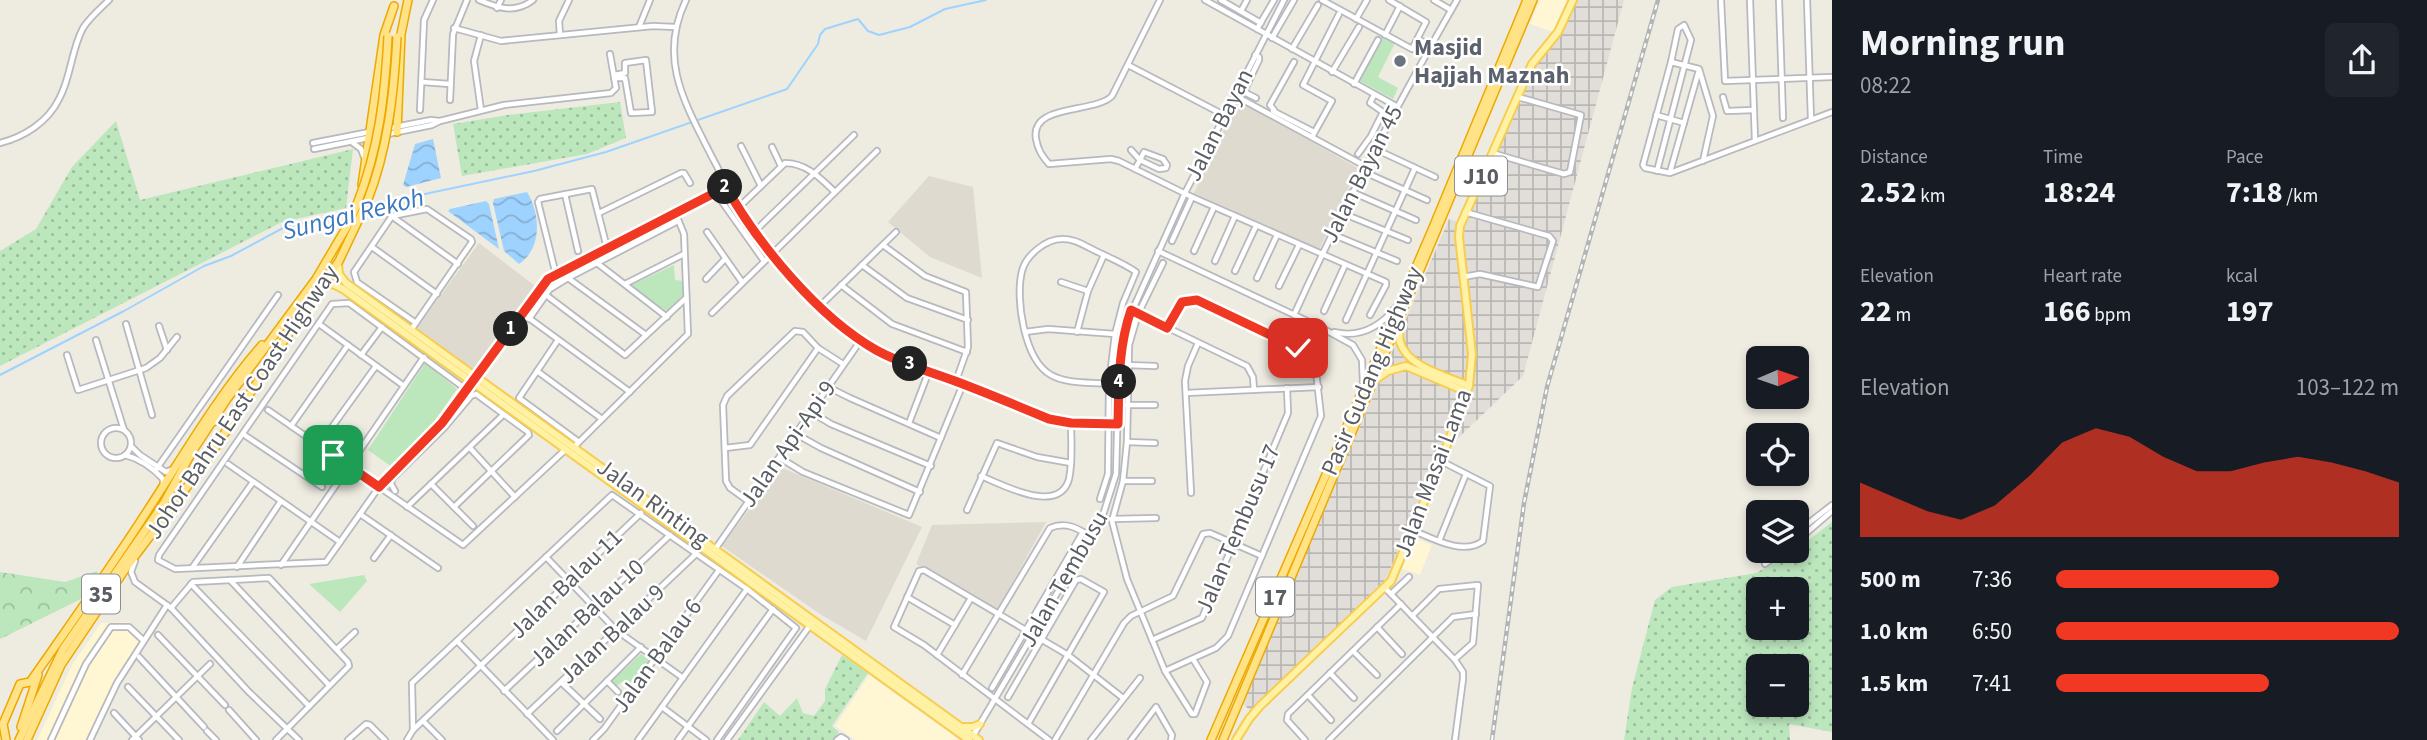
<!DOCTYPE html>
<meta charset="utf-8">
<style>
body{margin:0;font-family:"Source Sans 3",sans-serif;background:#20242c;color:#f1f3f6;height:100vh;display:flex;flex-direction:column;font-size:26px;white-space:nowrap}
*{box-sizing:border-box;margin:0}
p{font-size:23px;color:#9ea1a6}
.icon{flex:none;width:38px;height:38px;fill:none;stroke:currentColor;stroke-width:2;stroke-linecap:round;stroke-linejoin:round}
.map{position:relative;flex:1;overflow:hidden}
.details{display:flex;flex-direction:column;background:#171b24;width:595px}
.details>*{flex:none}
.needle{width:46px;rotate:88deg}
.controls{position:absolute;left:1746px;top:346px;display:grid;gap:14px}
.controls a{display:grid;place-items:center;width:63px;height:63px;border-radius:10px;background:#171b24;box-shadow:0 4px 10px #0003;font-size:35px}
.pin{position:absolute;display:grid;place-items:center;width:60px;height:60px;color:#fff;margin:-30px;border-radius:14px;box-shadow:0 4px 10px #0006}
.km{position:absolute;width:35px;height:35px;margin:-18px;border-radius:50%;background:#222;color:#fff;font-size:19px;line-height:35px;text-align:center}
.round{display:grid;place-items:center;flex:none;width:74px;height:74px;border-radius:10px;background:#20242c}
.head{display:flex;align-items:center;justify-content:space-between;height:119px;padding:0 28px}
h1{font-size:38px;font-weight:700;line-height:52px}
.figures{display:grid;grid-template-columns:repeat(3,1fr);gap:10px;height:119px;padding:7px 28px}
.figures div{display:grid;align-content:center}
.figures b{font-size:30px;font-weight:700}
.figures small{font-size:19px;font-weight:400}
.figures p{font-size:19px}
.chart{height:196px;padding:14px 28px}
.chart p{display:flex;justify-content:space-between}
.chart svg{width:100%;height:126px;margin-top:7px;fill:#f13823;opacity:.7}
ul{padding:0 28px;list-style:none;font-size:23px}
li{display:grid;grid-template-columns:112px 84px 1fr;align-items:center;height:52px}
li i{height:18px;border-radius:9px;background:#f13823}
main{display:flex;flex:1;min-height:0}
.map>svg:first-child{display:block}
.commercial{fill:#fff6d4}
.industrial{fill:url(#industrial-grid)}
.education{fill:#dedad0}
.grass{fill:url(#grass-dots);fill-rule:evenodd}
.forest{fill:url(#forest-crowns)}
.green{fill:#bce7bd}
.water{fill:url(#water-waves)}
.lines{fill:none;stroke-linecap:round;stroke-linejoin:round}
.stream{stroke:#9fd3ff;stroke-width:2}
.minor-casing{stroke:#b7b9bf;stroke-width:8}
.major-casing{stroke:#f8cd4f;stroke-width:10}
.highway-casing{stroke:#eea900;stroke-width:10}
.minor{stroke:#fff;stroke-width:4.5}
.major{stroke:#fff2a4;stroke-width:6}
.highway{stroke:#ffe386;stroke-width:7}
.rail-casing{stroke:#b3b4b4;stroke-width:4.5}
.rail{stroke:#fff;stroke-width:2;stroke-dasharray:5;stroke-linecap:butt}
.highway-bridge-casing{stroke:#eea900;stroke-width:10;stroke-linecap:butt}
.highway-bridge{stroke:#ffe386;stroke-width:7}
.route-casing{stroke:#fff;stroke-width:14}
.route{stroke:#f13823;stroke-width:9}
.worship-dot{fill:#6b7280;stroke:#fff;stroke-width:2.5}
.labels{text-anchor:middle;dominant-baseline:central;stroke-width:5;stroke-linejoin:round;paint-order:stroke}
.shield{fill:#fff;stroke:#8c8e92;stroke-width:2}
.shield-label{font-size:23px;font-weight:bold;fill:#5a5e63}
.worship-label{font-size:24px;font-weight:bold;fill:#5b616d;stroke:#fff;text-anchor:start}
.street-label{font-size:24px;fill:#5a5e63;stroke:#fff}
.water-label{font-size:26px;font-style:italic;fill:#3a78bf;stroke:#fff}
</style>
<main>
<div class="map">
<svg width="1832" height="740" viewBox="0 0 1832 740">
<defs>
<pattern id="industrial-grid" width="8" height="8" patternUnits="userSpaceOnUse" patternTransform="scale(1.75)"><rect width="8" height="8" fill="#e1ded9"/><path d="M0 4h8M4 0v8" fill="none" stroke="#b9b7b4"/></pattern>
<pattern id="grass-dots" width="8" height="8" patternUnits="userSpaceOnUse" patternTransform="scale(1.75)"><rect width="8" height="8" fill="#bce7bd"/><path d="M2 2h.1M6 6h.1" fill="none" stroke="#9cbe9d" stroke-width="1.8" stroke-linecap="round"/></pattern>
<pattern id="forest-crowns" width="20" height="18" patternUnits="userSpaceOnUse" patternTransform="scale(1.75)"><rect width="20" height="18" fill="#bce7bd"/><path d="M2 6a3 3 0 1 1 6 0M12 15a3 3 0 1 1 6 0" fill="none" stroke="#9cbe9d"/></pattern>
<pattern id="water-waves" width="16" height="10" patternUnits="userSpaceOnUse" patternTransform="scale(1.75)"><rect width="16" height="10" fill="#9fd3ff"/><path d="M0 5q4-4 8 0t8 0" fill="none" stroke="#85aed2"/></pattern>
</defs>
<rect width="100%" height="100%" fill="#eeebe1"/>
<g class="commercial">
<polygon points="1540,0 1567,0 1553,32 1530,24"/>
<polygon points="1414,538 1432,545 1420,575 1402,569"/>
<polygon points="129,622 147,640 126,671 94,740 37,740 72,665 101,623"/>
<polygon points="869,675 953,735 957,740 855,740 835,726"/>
</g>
<polygon class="industrial" points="1576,0 1624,0 1523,376 1454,442 1446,439 1386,579 1250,711 1242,702 1449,219 1464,224 1531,71 1562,32"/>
<g class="education">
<polygon points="1238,100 1358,168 1319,250 1194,193"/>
<polygon points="929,176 973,187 982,278 930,257 888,222"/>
<polygon points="479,243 535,286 474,370 416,329"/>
<polygon points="780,467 922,527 866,641 820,614 722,546"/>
<polygon points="1046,522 997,611 916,564 932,525"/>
</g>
<g class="grass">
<polygon points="620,102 626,138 587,154 462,176 453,124 508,115"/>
<polygon points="116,121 140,200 353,149 346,208 282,222 0,366 0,251 36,229 72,167"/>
<path d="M 1832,522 L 1832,732 L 1789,724 L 1790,740 L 1624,740 L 1632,688 L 1655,600 L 1672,587 L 1756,573 L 1797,551 L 1797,549 ZM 1759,590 L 1797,590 L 1797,628 L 1759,628 ZM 1759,667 L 1797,667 L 1797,705 L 1759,705 Z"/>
<polygon points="842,655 868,673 832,726 839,732 833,740 738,740 764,702 780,716 797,698 803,713 814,716 825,701 825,689"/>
</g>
<polygon class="forest" points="97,571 100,582 79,600 0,639 0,572 65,582"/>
<g class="green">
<polygon points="1383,37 1395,43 1378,77 1398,88 1393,99 1360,81"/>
<polygon points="674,265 675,280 683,281 683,295 667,311 632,288 631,285"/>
<polygon points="425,363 457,389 431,426 392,467 368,450"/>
<polygon points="364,575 367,581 340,612 309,584"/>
<polygon points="641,654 650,661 630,688 623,681 617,686 612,681"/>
</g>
<g class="water">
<polygon points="433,139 441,178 406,187 403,185 415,144"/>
<path d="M 527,192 C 540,213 543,248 519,264 L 504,251 L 493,203 L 494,199 Z"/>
<polygon points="486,201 489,204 499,249 448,211 450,209"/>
</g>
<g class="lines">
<g class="stream">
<polyline points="368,206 534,171 606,152 787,89 818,44 820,35 825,29 858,19 868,31 879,35 910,27 945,9 986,0"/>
<polyline points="0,375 124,311 204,266 231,256 283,228 352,211"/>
</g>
<defs>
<g id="minor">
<path d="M 479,0 C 498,8 515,14 533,0"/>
<path d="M 686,0 C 657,60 686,105 713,159 C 722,175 728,191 737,206 C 767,256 823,317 872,347 C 897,363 928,370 955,381 C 987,393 1018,406 1049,419 L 1071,423 L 1118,424"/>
<path d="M 1160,0 L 1112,96 C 1094,114 1030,103 1036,139 C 1038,150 1042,156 1049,164 L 1111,159 L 1119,161 L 1192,197 L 1386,282 L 1386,285 L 1370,315"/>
<polyline points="1205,0 1396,106"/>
<polyline points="1221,0 1261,23"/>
<polyline points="1322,0 1412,49 1426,22 1389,0"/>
<polyline points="1434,0 1451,10"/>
<polyline points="1721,0 1725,81 1832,77"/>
<polyline points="1750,0 1755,140"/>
<polyline points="1779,0 1783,118"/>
<polyline points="1807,0 1811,119"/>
<polyline points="497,8 501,0"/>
<polyline points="1241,11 1247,0"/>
<polyline points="1356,19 1367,0"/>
<polyline points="639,27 650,0"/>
<polyline points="454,28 501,41 653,26 675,27"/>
<polyline points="1257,29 1274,0"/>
<polyline points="560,35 559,21 569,0"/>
<polyline points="1385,35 1400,6"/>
<polyline points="1272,38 1294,0"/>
<polyline points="1418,39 1431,46"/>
<polyline points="1292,49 1318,5"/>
<polyline points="1255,55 1259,57 1259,60 1245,89 1246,93 1256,98"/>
<polyline points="1128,65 1224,115"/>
<polyline points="1332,72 1359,27"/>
<polyline points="614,75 625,73 625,63 646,60 652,112 631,113 625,78 614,78"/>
<polyline points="422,82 450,84"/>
<polyline points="1354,84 1378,40"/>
<polyline points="1234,95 1365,166"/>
<polyline points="1723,97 1727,111 1754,110"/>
<polyline points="450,100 453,34 467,0"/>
<polyline points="420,110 424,20 433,0"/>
<polyline points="481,110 474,61 481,35"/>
<polyline points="1274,110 1270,105 1294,62"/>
<polyline points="1273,111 1314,132"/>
<polyline points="1656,115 1684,123"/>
<polyline points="1312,137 1332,101 1303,85 1339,14"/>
<path d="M 0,143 C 24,137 48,122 59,99 C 71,78 71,50 83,28 C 90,17 100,9 109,0"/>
<polyline points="313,143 431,120 439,121"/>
<polyline points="353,143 361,149 364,157"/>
<polyline points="741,146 761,186"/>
<polyline points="772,147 781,166"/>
<polyline points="314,149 432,125 440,121 504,105 611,93 616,88 610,54"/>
<polyline points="1375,149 1435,177"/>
<polyline points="1131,150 1140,160 1135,169"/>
<polygon points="1144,152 1163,159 1167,165 1166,168 1159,169 1140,160"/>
<polyline points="1492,153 1564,174 1570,172 1581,115 1518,97"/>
<polyline points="1358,154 1371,136 1383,112 1370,103 1374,95"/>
<polyline points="1703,161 1713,116 1699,69 1671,62 1643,165 1645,168 1670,173 1832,112"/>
<polyline points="1362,171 1427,200"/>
<polyline points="1657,171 1691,40 1684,25 1678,29 1671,62"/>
<polyline points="1670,172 1699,70"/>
<polyline points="715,192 764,261"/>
<polyline points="1352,192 1416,220"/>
<polyline points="565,194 578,251"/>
<path d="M 738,208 L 785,163 C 806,163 820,178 835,192"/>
<polyline points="599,213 681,173 684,173 690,183"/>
<polyline points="1342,213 1408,240"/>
<polyline points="393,217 458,264"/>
<polyline points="707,232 742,282"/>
<polyline points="754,232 854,135"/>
<polyline points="1332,234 1397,261"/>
<polyline points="1172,241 1192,197"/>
<polyline points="883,245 925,276 966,292 968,347 956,381"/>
<polyline points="372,247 437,294"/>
<polyline points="1158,251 1320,327 1353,345 1362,360 1363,383"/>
<polyline points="1194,251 1214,207"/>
<polyline points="1215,261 1235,216"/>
<polyline points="597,263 667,317"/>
<polyline points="1163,263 1138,314 1129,345 1127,442 1123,481 1112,521 1127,579 1165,671 1192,714 1195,714 1207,682 1193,659"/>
<polyline points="862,265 907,298 968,320"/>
<polyline points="1235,271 1256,226"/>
<polyline points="556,275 538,202 540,199 592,189 607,248"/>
<polyline points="1463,277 1480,274 1538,287 1553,241 1549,236 1465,212"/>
<polyline points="568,278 646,335"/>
<polyline points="1257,278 1277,235"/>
<polyline points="706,279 725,259"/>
<polyline points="1061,282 1088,291"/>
<polyline points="625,284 684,254"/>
<polyline points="841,285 892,324 967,352"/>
<polyline points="1279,286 1299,245"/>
<polyline points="546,295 625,355 686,298"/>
<polyline points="820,306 896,232"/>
<polyline points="1131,310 1247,366 1253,377 1254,390"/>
<polyline points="1324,311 1345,265"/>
<polyline points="522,313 630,392"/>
<polyline points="712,313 877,151"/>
<path d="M 1294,315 C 1343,207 1398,103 1457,0"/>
<polyline points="529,319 550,289 568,278 678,221"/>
<polyline points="1346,320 1415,168"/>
<polyline points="126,324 152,415"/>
<polyline points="319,324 404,386"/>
<polyline points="159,326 167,350"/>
<polyline points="411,330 472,242 471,239 427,209 392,216 354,272 357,282 416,323"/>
<polyline points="1025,332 1048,329 1115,334"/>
<polyline points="1077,332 1088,291 1104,255"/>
<path d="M 1334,332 C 1359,338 1380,327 1396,307"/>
<polyline points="96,340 124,430"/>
<polyline points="558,340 519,398 579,442"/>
<polyline points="67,355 78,390 146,368 160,358 177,337"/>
<polyline points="361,355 382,327"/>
<polyline points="1127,365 1155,366"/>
<polyline points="537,371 602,419"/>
<polyline points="828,387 850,398 941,438"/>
<polyline points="467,390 349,303 332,304 159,555 158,560 175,569 326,562 379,487 440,425 467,390 548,279 726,187"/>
<polyline points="1186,393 1319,387"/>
<polyline points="1127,405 1155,405"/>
<polyline points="268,410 463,545 565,450"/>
<polyline points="811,412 831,424 931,466"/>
<polyline points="909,423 929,371"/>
<polyline points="291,426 348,345"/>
<circle cx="116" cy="443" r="15"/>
<polyline points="243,434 322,487"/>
<polyline points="796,434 821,448 920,492"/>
<polyline points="1127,442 1155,443"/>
<polyline points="319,445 376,366"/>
<polyline points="131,446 140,455 166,472 173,469"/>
<polyline points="574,447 688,334 684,234 675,212"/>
<polyline points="470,448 515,497"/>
<polyline points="725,448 750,445 818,348"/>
<path d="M 125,455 C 140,459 152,467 163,479 L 163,485"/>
<polyline points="780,458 803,472 909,515 963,384"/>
<polyline points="228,464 340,542"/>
<polyline points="155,471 278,295"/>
<path d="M 981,476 C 1001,484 1059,516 1069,479 C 1073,461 1071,441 1071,423"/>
<polyline points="1123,481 1152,481"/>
<polyline points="431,484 473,526"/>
<polyline points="395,491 391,484 392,479 444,428 471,396 476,394 528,432 529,435 454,507"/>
<polyline points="1191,493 1185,381 1188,366 1198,343"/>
<path d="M 1100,499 L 1108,474 L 1109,384 L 1115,334 L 1123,303 L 1136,272 C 1125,264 1110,258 1098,252 C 1087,247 1074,238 1062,239 C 1046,239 1026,255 1022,271 C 1015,298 1024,360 1051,375 C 1067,384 1091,382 1109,384"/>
<polyline points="748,501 730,488 726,481 723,405 727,396 795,331 803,332 818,348 843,364"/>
<polyline points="407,507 503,415"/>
<polyline points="967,510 997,443 1037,457 1071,463"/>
<polyline points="360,514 438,568"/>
<polyline points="1112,519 1156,518"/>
<path d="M 1412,530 C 1432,538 1463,556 1483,541 L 1490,486 L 1441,461"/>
<polyline points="1797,532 1832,505"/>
<polyline points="1439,541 1466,474"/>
<polyline points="1797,541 1832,511"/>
<polyline points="716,548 861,340"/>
<polyline points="546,557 616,630 683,678"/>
<polyline points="374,558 391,535"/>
<polyline points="1761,559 1773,551"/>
<polyline points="135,561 131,572 135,582 171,608 248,691 299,740"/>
<polyline points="1765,564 1784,551"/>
<polyline points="281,565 424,357"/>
<polyline points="237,567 281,501"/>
<polyline points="192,568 253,482"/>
<polyline points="230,580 329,685"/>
<polyline points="191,584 309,706"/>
<polyline points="1385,588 1455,660 1463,672 1463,679 1455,740"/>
<polyline points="1391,594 1409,577"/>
<polyline points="907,597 955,625"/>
<polyline points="171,608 193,582 269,578 348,662 349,666 276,740"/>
<polyline points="1412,616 1439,589 1478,585 1473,643 1455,659"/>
<polyline points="1377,627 1402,654"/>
<polyline points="158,635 225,705"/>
<polyline points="1152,640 1202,618 1288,413 1287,388"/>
<polyline points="457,641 553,740"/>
<polyline points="337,649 355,632"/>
<polyline points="1353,651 1377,675"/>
<polyline points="937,655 971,598"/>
<polyline points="139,657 204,727"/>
<path d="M 1165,671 L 1216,648 L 1228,636 L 1321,416 L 1315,363 L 1308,353 L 1298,348 L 1197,300 C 1179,298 1174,314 1167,328"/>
<polyline points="1330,673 1354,698"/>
<path d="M 962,675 L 1050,528 C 1065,521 1078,528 1091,537"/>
<polyline points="607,681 618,692"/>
<polyline points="561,682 600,719"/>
<polyline points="128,687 179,740"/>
<polyline points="992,688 1083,532"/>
<polyline points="504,691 670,535"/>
<polyline points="1308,695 1331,720"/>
<polyline points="1008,697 1076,580 1081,579 1104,592 1028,724"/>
<polyline points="662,707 706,740"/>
<polyline points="229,710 256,740"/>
<polyline points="114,713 139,740"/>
<polyline points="527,714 696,554"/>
<polyline points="423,721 442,740"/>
<polyline points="413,730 412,683 612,495 747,589 796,628 717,740"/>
<polyline points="207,731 216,740"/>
<polyline points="557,731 641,647"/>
<polyline points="973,736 1103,515 1116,474 1119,360 1124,329 1185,193 1284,0"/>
<polyline points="51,740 86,664 111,627 129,627 143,640"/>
<polyline points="90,740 117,683 167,605"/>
<polyline points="132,740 210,664"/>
<polyline points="348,740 366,724 370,725 385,740"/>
<polyline points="407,740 413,730 641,513"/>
<polyline points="593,740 604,729 719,570"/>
<polyline points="638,740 747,589"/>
<polyline points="678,740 773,609"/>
<polyline points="727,740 811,624"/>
<polyline points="837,740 841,737 846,740"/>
<polyline points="1049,740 924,645 894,627 919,571 924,570 1068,655 1123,698"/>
<polyline points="1055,740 1124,623 1131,616 1173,596 1203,534 1210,533 1262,556"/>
<polyline points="1091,740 1140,678"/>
<polyline points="1131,740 1156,707 1172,735 1171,740"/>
<polyline points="1305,740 1287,720 1288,714 1401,604"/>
<polyline points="1329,740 1453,617 1476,614"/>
</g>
<g id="major">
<polyline points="338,263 339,274 346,283 979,740"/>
<polyline points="322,286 333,284 343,289 969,740"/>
<path d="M 1401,320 C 1400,327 1398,335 1400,342 C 1408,368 1447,376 1469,386"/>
<polyline points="1375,380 1388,371 1406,366 1467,392"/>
<polyline points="964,727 973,727 980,724"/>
<polyline points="1236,740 1249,719 1260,706 1391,581 1441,461 1469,386 1472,354 1459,237 1460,226 1532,64 1558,32 1573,0"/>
</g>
<g id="highway">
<polyline points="397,132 401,34 408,0"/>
<polyline points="362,185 384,35 394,6"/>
<polyline points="213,422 218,418 226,419 227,431"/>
<polyline points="21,727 38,675"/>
<path d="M 6,740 L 3,724 L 20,684 L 30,682 L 35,675 C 72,622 109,570 144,516 C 182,458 216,398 262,345"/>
<polyline points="19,740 63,649 164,503 192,452 227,399 316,279 349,223 357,204"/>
<polyline points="27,740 61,665 126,568 208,459 283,342 339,261 367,202"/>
<polyline points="1211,740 1432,230 1527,0"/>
<polyline points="1223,740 1533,0"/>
</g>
</defs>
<use href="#minor" class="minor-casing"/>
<use href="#major" class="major-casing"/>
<use href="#highway" class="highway-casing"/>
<use href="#minor" class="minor"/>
<use href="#major" class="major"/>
<use href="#highway" class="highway"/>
<defs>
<polyline id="rail" points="1492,740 1524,503 1547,387 1658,0"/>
</defs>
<use href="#rail" class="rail-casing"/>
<use href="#rail" class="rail"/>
<defs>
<g id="highway-bridge">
<path d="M 367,202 C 388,149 394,93 397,37"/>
<path d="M 357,204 C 379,149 385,94 388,36"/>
</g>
</defs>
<use href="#highway-bridge" class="highway-bridge-casing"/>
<use href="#highway-bridge" class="highway-bridge"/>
</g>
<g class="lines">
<defs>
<path id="route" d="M 333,455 L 379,487 L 442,423 L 548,279 L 726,187 C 758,244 818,317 876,350 C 901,364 929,371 955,381 C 987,393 1018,406 1049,419 L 1071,423 L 1118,424 C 1119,385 1118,348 1131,310 L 1167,328 L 1182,302 L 1197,300 L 1298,348"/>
</defs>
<use href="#route" class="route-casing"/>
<use href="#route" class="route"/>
</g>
<circle class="worship-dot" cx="1400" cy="61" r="7"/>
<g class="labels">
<g class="shield">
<rect x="1455" y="156.5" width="52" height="39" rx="5"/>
<rect x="82" y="574.5" width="38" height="39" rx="5"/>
<rect x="1256" y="577.5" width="38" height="39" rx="5"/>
</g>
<g class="shield-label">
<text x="1481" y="176">J10</text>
<text x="101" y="594">35</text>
<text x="1275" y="597">17</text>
</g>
<g class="worship-label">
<text x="1414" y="47">Masjid<tspan x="1414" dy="28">Hajjah Maznah</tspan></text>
</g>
<g class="street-label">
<text transform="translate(1219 125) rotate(-63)">Jalan Bayan</text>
<text transform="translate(1362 174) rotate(-63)">Jalan Bayan 45</text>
<text transform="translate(1372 371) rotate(-67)">Pasir Gudang Highway</text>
<text transform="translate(242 402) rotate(-56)">Johor Bahru East Coast Highway</text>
<text transform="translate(788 444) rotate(-55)">Jalan Api-Api 9</text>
<text transform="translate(1433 473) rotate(-69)">Jalan Masai Lama</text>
<text transform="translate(653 503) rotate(36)">Jalan Rinting</text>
<text transform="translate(1238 529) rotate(-67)">Jalan Tembusu 17</text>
<text transform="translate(1064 579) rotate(-60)">Jalan Tembusu</text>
<text transform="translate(566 584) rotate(-44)">Jalan Balau 11</text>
<text transform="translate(587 613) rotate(-43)">Jalan Balau 10</text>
<text transform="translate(612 634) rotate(-43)">Jalan Balau 9</text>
<text transform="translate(657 656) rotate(-54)">Jalan Balau 6</text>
</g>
<g class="water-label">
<text transform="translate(353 214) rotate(-14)">Sungai Rekoh</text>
</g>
</g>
</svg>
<div class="controls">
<a><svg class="needle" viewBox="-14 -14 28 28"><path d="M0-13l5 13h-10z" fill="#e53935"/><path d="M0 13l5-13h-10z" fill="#9ea1a6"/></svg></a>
<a><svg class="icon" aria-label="locate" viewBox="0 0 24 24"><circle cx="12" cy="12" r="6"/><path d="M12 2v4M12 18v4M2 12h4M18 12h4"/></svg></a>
<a><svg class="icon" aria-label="layers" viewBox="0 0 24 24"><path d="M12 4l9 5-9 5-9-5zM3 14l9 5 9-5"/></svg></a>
<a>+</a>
<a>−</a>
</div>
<div class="pin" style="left:333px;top:455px;background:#1e9e55"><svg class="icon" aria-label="arrive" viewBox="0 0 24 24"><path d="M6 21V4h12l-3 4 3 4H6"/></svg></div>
<div class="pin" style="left:1298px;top:348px;background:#d93025"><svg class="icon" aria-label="check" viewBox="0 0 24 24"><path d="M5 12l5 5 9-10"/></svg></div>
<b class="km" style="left:511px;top:329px">1</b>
<b class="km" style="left:725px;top:187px">2</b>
<b class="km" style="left:910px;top:364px">3</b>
<b class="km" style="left:1119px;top:382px">4</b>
</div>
<section class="details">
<div class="head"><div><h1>Morning run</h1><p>08:22</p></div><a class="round"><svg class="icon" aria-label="share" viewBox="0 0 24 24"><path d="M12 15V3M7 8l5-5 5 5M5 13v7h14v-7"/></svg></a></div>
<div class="figures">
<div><p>Distance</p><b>2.52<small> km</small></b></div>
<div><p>Time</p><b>18:24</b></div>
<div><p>Pace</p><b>7:18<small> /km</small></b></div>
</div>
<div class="figures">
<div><p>Elevation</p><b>22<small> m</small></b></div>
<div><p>Heart rate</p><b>166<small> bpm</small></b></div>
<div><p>kcal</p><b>197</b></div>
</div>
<div class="chart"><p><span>Elevation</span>103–122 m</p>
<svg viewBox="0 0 160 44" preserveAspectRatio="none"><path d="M0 44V25L10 30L20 35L30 38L40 33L50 23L60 11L70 6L80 9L90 16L100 21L110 21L120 18L130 16L140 18L150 21L160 25V44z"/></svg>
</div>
<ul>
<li><b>500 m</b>7:36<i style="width:65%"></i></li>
<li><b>1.0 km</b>6:50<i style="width:100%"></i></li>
<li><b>1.5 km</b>7:41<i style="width:62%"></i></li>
</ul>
</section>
</main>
